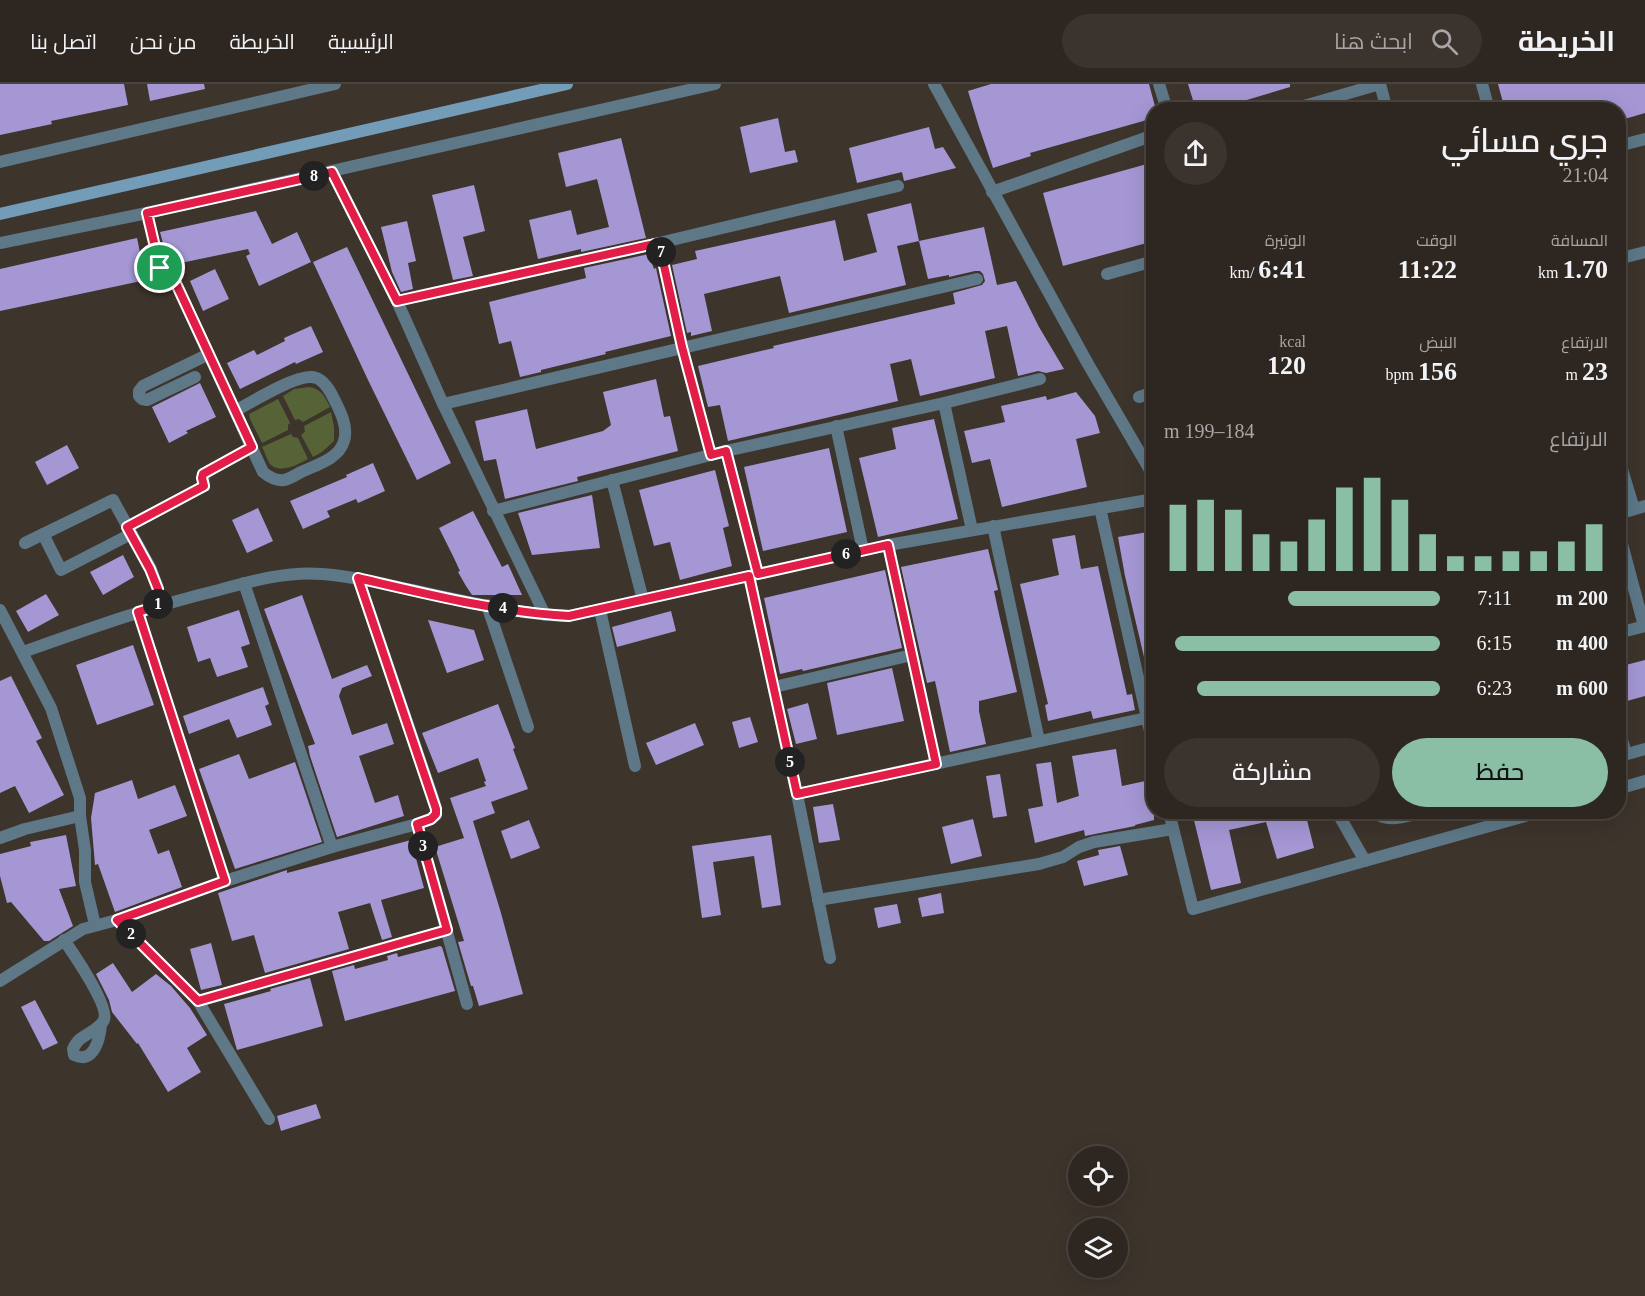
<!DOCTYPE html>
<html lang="ar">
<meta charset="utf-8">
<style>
body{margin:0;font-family:"Times New Roman",Cairo,serif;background:#3a332e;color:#f1f3f6;direction:rtl;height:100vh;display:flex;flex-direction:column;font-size:22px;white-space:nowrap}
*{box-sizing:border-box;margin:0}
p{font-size:20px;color:#a7a5a5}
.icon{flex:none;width:33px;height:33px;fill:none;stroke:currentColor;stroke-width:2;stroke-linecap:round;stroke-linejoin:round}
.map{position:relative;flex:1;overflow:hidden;direction:ltr}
.details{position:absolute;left:1146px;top:18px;width:480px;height:717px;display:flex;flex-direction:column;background:#2e2721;border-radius:24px;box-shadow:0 6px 24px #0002,0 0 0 2px #49443f;direction:rtl}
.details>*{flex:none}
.fabs{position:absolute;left:1068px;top:1062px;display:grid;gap:12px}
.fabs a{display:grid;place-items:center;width:60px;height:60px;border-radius:50%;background:#2e2721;box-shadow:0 6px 24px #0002,0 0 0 2px #49443f;font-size:30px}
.pin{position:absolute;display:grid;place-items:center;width:51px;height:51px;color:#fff;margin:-26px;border:3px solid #fff;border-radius:50%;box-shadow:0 2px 6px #0007}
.km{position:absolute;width:30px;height:30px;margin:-15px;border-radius:50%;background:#222;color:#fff;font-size:16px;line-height:30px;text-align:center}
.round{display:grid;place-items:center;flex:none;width:63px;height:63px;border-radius:32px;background:#3a332e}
.head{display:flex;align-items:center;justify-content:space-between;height:102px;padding:0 18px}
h1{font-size:33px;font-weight:600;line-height:45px}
.figures{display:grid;grid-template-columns:repeat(3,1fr);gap:9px;height:102px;padding:6px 18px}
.figures div{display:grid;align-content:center}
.figures b{font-size:26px;font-weight:600}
.figures small{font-size:16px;font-weight:400}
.figures p{font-size:16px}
.chart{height:168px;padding:12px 18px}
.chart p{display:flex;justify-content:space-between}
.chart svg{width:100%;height:108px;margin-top:6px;stroke:#8abfa5;stroke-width:6}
.cta{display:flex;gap:12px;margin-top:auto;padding:12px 18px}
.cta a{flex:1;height:69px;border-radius:36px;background:#8abfa5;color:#111;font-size:24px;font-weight:600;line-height:69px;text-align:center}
.cta a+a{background:#3a332e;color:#f1f3f6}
ul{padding:0 18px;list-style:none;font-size:20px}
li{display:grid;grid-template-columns:96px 72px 1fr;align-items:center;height:45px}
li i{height:15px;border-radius:8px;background:#8abfa5}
header{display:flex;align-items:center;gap:36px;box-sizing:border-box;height:84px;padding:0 30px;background:#2e2721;border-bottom:2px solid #49443f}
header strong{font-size:28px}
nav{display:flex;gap:33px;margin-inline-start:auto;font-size:21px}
.search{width:420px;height:54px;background:#3a332e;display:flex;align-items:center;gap:15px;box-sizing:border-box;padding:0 21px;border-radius:33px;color:#a7a5a5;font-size:22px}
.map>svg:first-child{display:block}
.green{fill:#556336}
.building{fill:#a497d4}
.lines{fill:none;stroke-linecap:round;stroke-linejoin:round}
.street{stroke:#5e7888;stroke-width:12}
.secondary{stroke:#729cb7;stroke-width:12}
.route-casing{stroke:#fff;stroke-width:12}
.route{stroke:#e11d48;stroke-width:8}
</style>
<header>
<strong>الخريطة</strong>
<div class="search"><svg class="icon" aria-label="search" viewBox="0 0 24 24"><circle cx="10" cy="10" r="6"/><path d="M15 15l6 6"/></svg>ابحث هنا</div>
<nav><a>الرئيسية</a><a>الخريطة</a><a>من نحن</a><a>اتصل بنا</a></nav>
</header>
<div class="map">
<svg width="1645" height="1212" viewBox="0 0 1645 1212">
<rect width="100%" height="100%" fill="#3d342c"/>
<g class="green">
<path d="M 309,303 C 321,304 325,313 330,323 L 303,338 L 299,335 L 295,336 L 283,312 L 294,305 Z"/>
<polygon points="278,315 290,339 288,341 288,346 262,359 250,335 249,330"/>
<polygon points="331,328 334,343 334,357 322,368 313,373 301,351 305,348 304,342"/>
<path d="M 291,350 L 293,353 L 298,354 L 308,375 C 298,380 282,390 271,381 C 267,377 265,368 262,363 Z"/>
</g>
<g class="building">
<polygon points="0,0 124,0 128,21 51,37 52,40 0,51"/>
<polygon points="147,0 204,0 205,5 150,17"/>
<polygon points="991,0 1149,0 1156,26 1154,26 1154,34 1030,69 1031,72 993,84 979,43 968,7"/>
<polygon points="1188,0 1290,0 1290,3 1213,26 1196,26"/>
<polygon points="1498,0 1645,0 1645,29 1618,37 1618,26 1505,26"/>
<polygon points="778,34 785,68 795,66 798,78 750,89 740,43"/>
<polygon points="929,43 935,65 943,63 956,84 904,97 902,88 857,99 849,64"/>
<polygon points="621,54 646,154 581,168 581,165 538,175 529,136 571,126 577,151 609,143 597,95 566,103 558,69"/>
<polygon points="1154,78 1154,157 1063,182 1043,109"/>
<polygon points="474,101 485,147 463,153 473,192 453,196 432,111"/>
<polygon points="911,119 919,157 897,162 906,201 789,229 780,192 704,210 712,247 691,252 691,248 687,249 672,181 697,175 695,167 835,136 844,177 877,168 867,130"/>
<polygon points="256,127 272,160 297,148 311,178 259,202 246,172 250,170 248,165 171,181 168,179 160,148"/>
<polygon points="407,137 416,177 408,179 413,205 401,208 392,188 381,143"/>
<polygon points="984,143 997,201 1016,197 1039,243 1064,285 1046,289 1038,287 1018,292 1007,242 985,247 995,294 920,312 911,275 890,280 898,317 728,357 720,321 708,323 698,282 774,264 773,262 955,220 953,209 982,201 985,197 983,190 980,187 975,187 949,193 949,191 928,195 919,157"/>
<polygon points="137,154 146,196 0,227 0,185"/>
<polygon points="347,163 451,379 417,396 368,296 313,178"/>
<polygon points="649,170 654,185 656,184 671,252 605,268 606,270 541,286 541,288 520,293 511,257 499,260 489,218 586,194 584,184"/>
<polygon points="215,185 229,215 203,227 190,197"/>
<polygon points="311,242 323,268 296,280 295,278 240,305 227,279 254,266 257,271 285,257 284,254"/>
<polygon points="656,295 664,333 670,332 678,367 577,393 578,397 505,415 496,375 484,377 475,337 527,325 536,365 603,347 611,341 603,308"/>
<polygon points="200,299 216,333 186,347 188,349 169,359 152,323"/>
<polygon points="1076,308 1095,332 1100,349 1076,355 1087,403 1002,423 990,375 972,379 964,347 1005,338 1001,322 1046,312 1047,316"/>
<polygon points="934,335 958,435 878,453 859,374 896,365 892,344"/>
<polygon points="67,361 79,384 47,401 35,378"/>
<polygon points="829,364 847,448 763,467 744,383"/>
<polygon points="373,379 385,407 358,419 356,415 327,427 330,433 303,445 290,417 347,393 346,391"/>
<polygon points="715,386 729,442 723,444 732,482 680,496 670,458 654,462 639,406"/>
<polygon points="592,411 600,464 532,471 518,429"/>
<polygon points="258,424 273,457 247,469 232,436"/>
<polygon points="473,427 502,483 508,480 522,511 472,511 466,502 458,488 460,487 453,472 439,444"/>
<polygon points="1154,447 1154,590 1148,590 1125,492 1118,453"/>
<polygon points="1075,451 1081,485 1098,482 1127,611 1132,610 1135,626 1093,635 1091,627 1048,637 1045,621 1048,620 1020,500 1059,491 1052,455"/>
<polygon points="988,465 998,506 994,507 999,530 1017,608 979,617 979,627 986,660 950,668 935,597 927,599 901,483"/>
<polygon points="123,471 134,493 103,511 90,488"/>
<polygon points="885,486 902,564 803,587 802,585 780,590 764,514"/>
<polygon points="46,510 59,531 28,548 16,527"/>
<polygon points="302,511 332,595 367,581 372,592 342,604 339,612 352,651 387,639 394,660 359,672 375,719 398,711 404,732 337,753 310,672 308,662 315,660 264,525"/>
<polygon points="239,526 250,560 241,563 248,583 217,593 210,574 198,578 187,543"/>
<polygon points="671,527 676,547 617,563 612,543"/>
<polygon points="428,536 474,546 484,576 447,589"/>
<polygon points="133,561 154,621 97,641 76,581"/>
<polygon points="1645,576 1645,612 1627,617 1618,583"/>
<polygon points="892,584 904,637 837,651 827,599"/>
<polygon points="11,592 42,654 36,657 64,711 29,729 15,702 0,709 0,597"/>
<polygon points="263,603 269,620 265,622 272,641 237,654 229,635 189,650 183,632"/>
<polygon points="808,619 817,655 796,660 787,625"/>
<polygon points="498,620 515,664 513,665 528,705 491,718 495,729 473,737 501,829 523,910 479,922 473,902 471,902 458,858 464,857 435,763 464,754 450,714 486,702 484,698 486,697 478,674 438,689 422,649"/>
<polygon points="750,633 758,658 739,664 732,638"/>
<polygon points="695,639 704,661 656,681 646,659"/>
<polygon points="1116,665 1122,702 1150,696 1154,711 1154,736 1135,741 1135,742 1085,752 1084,746 1035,759 1028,725 1043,722 1036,680 1051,678 1057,719 1079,712 1072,672"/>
<polygon points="239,670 249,695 295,678 322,758 235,785 199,685"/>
<polygon points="1000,690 1007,732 993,734 986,692"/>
<polygon points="132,696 138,715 175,701 187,732 149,746 158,770 169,766 182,803 115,828 98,780 95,781 91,734 95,709"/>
<polygon points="833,720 840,756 819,759 813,723"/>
<polygon points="1192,728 1289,728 1289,732 1305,728 1314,764 1277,775 1266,738 1229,746 1241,799 1211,806"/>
<polygon points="973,735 982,772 951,780 942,743"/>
<polygon points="529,736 540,764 511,775 501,747"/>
<polygon points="66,751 76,802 59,805 73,842 49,857 44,857 11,818 7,819 0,792 0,770 31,762 30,758"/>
<polygon points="771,751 781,821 762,824 754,772 713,778 721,831 702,834 692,762"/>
<polygon points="411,756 424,804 381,816 392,853 382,856 370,819 338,828 349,865 265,889 254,851 232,857 218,809 287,786 287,789"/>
<polygon points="1120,762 1128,791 1084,802 1077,777 1099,771 1098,766"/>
<polygon points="941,809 944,829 922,833 918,814"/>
<polygon points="897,820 901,839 878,844 874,824"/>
<polygon points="211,859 222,901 201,906 190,865"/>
<polygon points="440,862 442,863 455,907 345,937 332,887 354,881 355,885 388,876 387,872 397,869 398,873"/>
<polygon points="113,879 132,908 156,890 171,902 190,924 207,951 187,964 201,988 168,1008 138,959 137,960 112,928 109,916 96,890"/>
<polygon points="310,894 323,942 237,966 224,920 271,907 270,905"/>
<polygon points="35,916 58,959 43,966 21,923"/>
<polygon points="316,1020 321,1034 281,1047 277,1032"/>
</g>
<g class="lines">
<g class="street">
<polyline points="934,0 1088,280 1154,393"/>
<polyline points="1159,0 1167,26"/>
<polyline points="1380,0 1387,26"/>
<polyline points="1482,0 1489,26"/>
<polyline points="1290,26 1380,0"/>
<polyline points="1618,62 1645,55"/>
<polyline points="0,78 335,0"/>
<polyline points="332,88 397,217 443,320 545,531"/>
<polyline points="992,108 1154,51"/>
<path d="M 147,129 L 160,184 L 173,193 L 263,388 C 269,393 276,397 284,396 C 289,395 296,391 301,388 C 316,381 339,375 344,357 C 349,341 338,323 331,309 C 327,302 320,292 310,293 C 292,293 252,318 235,327"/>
<polyline points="0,159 147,129 715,0"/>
<polyline points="659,159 682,263 711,371"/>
<polyline points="1618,175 1645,168"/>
<polyline points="1107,190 1154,177"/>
<polyline points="397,217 659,159 898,102"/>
<polyline points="195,293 147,316 142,315 139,312 139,307 143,302 209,270"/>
<polyline points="1139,313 1154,308"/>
<polyline points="944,319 972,446"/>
<polyline points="443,320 977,195"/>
<polyline points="836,342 863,466"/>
<polyline points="726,367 758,490"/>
<polyline points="1618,372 1634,425"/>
<polyline points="612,396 643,516"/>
<polyline points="1100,424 1154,665"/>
<polyline points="493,427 726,367 944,319 1040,295"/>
<polyline points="1618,430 1645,422"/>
<polyline points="993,442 1039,657"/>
<polyline points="127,443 204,402 203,390 252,363"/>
<polyline points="1618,445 1644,542"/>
<polyline points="43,450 61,486 131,450"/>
<polyline points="25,459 113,416 151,485 158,505 158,522"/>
<polyline points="888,461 936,680"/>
<polyline points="749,492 797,710 830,874"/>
<polyline points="244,499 332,763"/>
<polyline points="487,521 528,643"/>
<polyline points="0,526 51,624 80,714 80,732 85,766 85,798 95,841"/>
<polyline points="600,526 635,682"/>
<polyline points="138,528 225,797"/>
<polyline points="1618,549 1645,542"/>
<path d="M 23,568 C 88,545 152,522 219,506 C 252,497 287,487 322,490 C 353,492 382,500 412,506 C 463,517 516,530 569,532 L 888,461 L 1154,415"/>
<polyline points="774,603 912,571"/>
<polyline points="1618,642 1626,670"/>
<polyline points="1620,672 1645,665"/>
<polyline points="1618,705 1645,697"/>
<polyline points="797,710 1146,634"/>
<polyline points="1169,728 1193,825 1539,728"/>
<polyline points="1337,728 1365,777"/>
<path d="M 1373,728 C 1389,740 1405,732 1422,728"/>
<polyline points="417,740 467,920"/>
<polyline points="0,754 25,745 80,732"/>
<polyline points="818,816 1039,780 1063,773 1079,763 1094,758 1173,745"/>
<polyline points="117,836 198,917 269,1035"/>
<path d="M 64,856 C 73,869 110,922 104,936 C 99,946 85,950 78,957 C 77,958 73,964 73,965 L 74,971 C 94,981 100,954 101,940"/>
<polyline points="0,897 83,845 117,836 225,797 332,763 417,740 431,735 436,731 436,725 433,714 358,494"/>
<polyline points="198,917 447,846"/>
</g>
<polyline class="secondary" points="0,130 567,0"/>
</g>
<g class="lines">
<defs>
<path id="route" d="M 332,88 L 397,217 L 659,159 L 682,263 L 711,371 L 726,367 L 758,490 L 888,461 L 936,680 L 797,710 L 749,492 L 569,532 C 498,528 427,510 358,494 L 436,725 L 436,730 L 431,735 L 417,740 L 447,846 L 198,917 L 117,836 L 225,797 L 138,528 L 158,522 L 158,505 L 150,485 L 127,443 L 204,402 L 202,394 L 203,390 L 252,363 L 173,193 L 160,184 L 147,129 Z"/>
</defs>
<use href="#route" class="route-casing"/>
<use href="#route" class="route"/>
</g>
</svg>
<div class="fabs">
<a><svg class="icon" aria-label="locate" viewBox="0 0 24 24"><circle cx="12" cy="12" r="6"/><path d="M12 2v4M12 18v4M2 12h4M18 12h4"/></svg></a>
<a><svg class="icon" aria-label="layers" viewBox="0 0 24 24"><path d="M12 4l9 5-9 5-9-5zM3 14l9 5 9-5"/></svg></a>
</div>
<div class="pin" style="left:160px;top:184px;background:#1e9e55"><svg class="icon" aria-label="arrive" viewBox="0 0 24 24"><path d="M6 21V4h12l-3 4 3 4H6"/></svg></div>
<b class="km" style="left:158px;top:520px">1</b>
<b class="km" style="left:131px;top:850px">2</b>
<b class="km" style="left:423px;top:762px">3</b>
<b class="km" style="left:503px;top:524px">4</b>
<b class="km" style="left:790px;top:678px">5</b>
<b class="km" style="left:846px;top:470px">6</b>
<b class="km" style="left:661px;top:168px">7</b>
<b class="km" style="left:314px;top:92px">8</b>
<section class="details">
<div class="head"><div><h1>جري مسائي</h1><p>21:04</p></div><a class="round"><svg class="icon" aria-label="share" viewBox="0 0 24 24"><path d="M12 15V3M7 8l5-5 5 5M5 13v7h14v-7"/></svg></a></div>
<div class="figures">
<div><p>المسافة</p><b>1.70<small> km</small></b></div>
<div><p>الوقت</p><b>11:22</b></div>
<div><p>الوتيرة</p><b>6:41<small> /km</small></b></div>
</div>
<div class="figures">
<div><p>الارتفاع</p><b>23<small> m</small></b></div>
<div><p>النبض</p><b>156<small> bpm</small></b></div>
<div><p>kcal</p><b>120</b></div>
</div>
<div class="chart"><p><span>الارتفاع</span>184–199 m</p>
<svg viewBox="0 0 160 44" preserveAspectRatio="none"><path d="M5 44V17M15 44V15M25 44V19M35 44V29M45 44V32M55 44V23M65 44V10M75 44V6M85 44V15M95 44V29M105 44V38M115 44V38M125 44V36M135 44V36M145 44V32M155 44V25"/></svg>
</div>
<ul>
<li><b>200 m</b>7:11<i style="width:55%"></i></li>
<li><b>400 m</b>6:15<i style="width:96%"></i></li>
<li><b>600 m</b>6:23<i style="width:88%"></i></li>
</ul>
<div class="cta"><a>حفظ</a><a>مشاركة</a></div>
</section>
</div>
